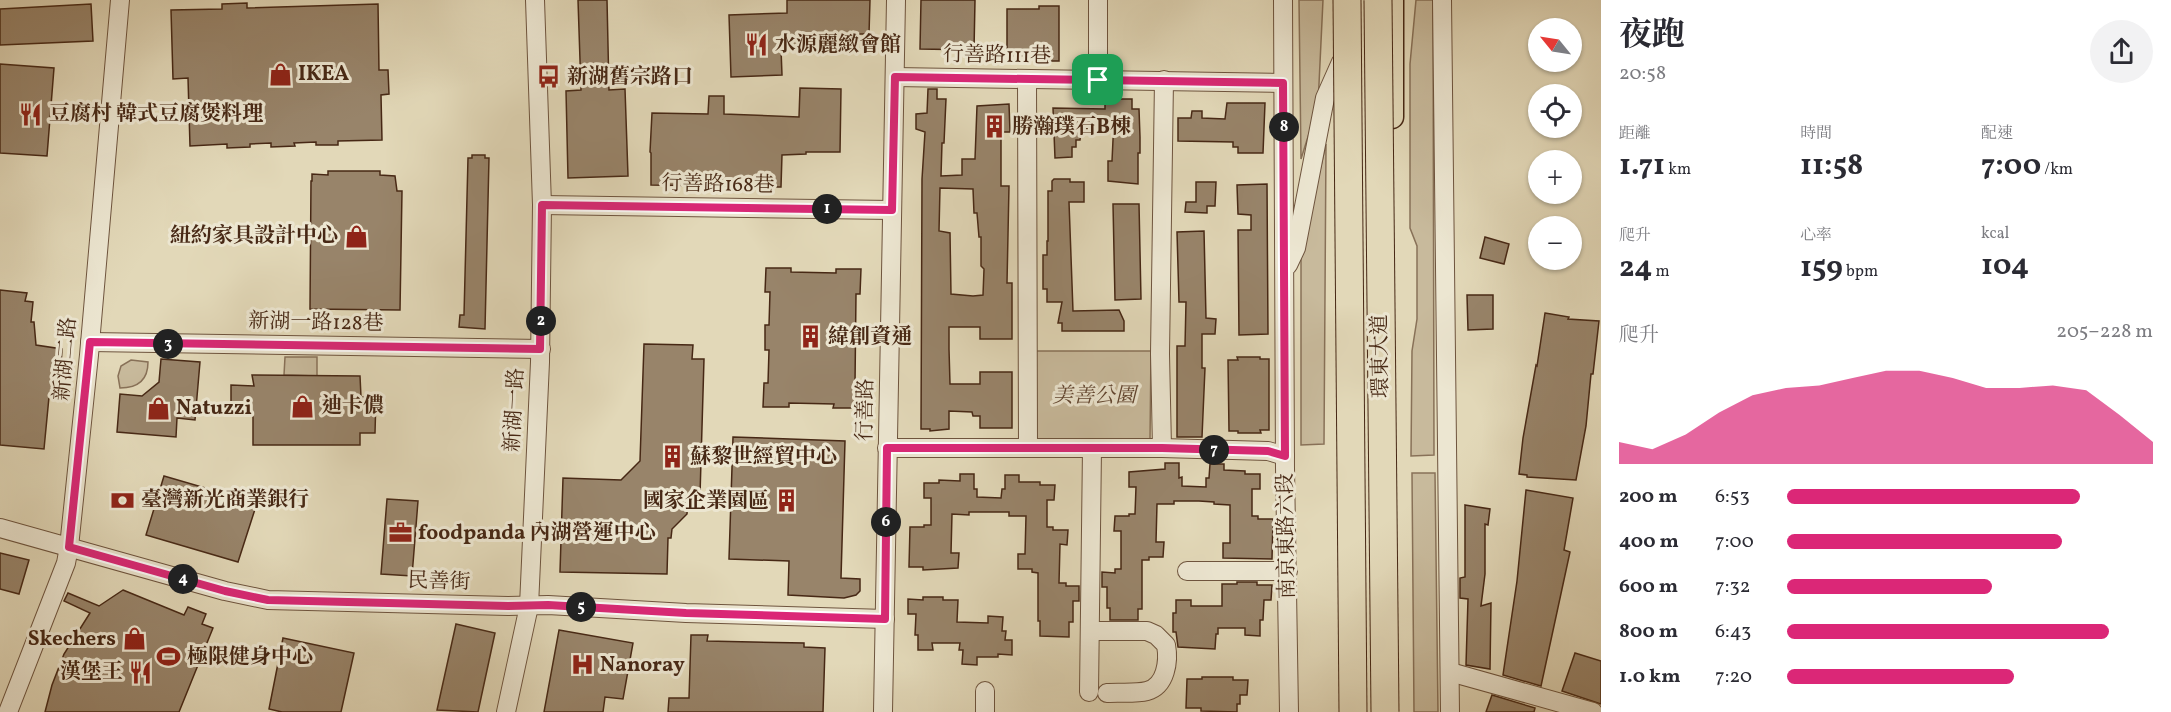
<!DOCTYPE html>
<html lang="zh-TW">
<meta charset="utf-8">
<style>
body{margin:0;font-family:Vollkorn,"Noto Serif TC",serif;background:#f2f2f3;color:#2b2b33;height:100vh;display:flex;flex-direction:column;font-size:22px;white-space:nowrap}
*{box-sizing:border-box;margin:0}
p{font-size:20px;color:#7c7c81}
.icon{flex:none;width:33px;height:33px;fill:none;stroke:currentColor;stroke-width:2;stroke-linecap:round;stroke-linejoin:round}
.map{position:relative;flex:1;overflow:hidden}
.details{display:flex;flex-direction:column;background:#fff;width:570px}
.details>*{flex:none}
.needle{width:39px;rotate:300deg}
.tools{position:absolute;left:1528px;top:18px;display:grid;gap:12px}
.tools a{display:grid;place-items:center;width:54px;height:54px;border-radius:50%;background:#fff;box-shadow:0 2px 4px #0004;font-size:30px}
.pin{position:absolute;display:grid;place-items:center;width:51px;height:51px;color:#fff;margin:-26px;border-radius:12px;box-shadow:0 3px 9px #0006}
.km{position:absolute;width:30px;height:30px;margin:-15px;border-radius:50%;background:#222;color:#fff;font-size:16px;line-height:30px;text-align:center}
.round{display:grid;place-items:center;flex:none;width:63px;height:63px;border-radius:32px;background:#f2f2f3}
.summary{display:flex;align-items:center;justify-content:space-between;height:102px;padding:0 18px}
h1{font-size:33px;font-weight:700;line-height:45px}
.stats{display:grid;grid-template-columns:repeat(3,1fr);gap:9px;height:102px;padding:6px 18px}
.stats div{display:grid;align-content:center}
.stats b{font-size:30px;font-weight:700}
.stats small{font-size:16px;font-weight:400}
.stats p{font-size:16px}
.chart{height:168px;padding:12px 18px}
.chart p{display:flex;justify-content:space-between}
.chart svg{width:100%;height:108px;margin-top:6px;fill:#db2777;opacity:.7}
ul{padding:0 18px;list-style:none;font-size:20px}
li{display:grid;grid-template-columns:96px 72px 1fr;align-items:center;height:45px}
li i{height:15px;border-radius:8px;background:#db2777}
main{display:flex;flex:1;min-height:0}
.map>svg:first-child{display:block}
.green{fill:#c8ba9c;stroke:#887158;stroke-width:1.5}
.building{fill:#98846a;stroke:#472815;stroke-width:1.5;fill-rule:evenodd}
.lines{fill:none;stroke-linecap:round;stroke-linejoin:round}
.minor-casing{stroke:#6e543e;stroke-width:20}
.major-casing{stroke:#472815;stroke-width:25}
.highway-casing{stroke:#472815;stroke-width:29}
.minor{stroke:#ece6d1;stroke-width:18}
.major{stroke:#e2d8b8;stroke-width:22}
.highway{stroke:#e2d8b8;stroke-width:27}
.highway-bridge-casing{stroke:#472815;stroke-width:29;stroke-linecap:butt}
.highway-bridge{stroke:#e2d8b8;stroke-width:27}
.route-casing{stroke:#fff;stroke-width:12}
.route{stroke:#db2777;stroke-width:8}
.labels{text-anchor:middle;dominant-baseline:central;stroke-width:6;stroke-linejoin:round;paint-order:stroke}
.poi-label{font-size:21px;font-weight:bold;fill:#472815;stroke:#ece6d1;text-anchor:start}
.street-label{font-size:21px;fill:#472815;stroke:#ece6d1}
.park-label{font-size:21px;font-style:italic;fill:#614530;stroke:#ece6d1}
</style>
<main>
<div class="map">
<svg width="1601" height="712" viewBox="0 0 1601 712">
<rect width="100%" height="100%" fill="#e2d8b8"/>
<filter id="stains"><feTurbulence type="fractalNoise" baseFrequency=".00333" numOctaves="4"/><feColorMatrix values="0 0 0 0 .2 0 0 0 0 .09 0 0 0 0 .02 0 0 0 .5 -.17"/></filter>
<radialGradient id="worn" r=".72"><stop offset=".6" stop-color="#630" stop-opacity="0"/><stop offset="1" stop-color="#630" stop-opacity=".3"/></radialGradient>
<g class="green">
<polygon points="1299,0 1323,0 1318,105 1301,159"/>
<polygon points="1416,0 1433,0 1434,455 1411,456 1412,351 1417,319 1417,246 1410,228 1410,64"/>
<polygon points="1326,144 1324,444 1301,445 1301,253"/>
<polygon points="1036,351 1151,351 1150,440 1037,440"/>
<polygon points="285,357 317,357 317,376 284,375"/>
<path d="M 131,360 L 148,362 C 148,380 138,388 120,388 L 118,376 L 121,366 Z"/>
<polygon points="1412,473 1435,473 1438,712 1414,712"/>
</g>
<g class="building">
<polygon points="578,0 607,0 609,90 625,89 628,176 568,178 566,91 581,90"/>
<polygon points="787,0 870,0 869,34 826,34 826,49 781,49 782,75 731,77 729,15 787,13"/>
<polygon points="921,0 975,0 974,50 920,49"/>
<polygon points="247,3 247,8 378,4 379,70 388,70 389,94 381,95 382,140 338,141 338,145 316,145 316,142 294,143 295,146 271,147 271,143 250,144 250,147 227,148 227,144 190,146 188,78 173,79 171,10 222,9 222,4"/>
<polygon points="91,4 93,41 0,45 0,9"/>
<polygon points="1039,6 1059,6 1059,61 1039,61 1039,56 1007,56 1007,9 1039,9"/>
<polygon points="0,64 54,68 47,156 0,153"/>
<polygon points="800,88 841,89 840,152 806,152 806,154 782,155 781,187 778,187 651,185 651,153 650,152 652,113 708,114 709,96 724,96 724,114 799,117"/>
<path d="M 928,89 L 937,89 L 937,99 L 946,99 L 944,143 L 942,143 L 941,176 L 962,175 L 962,159 L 975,159 L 977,106 L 1009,104 L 1010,132 L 1001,132 L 1001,186 L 1009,186 L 1007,283 L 1012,283 L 1012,339 L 980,339 L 980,327 L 949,327 L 949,349 L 950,384 L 980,384 L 980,372 L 1012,372 L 1012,428 L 980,428 L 980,416 L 973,416 L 972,412 L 949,411 L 949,429 L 930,431 L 930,429 L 921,429 L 922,179 L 925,132 L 916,129 L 916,114 L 927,113 ZM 940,188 L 973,189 L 974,213 L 977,213 L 979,237 L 981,237 L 981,266 L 984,269 L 983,295 L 973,296 L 951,294 L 950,233 L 939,231 Z"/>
<polygon points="1105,99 1132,99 1132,109 1139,109 1140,137 1140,153 1138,153 1138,184 1108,181 1108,161 1112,161 1114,119 1090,120 1090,126 1087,126 1087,131 1081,131 1080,140 1076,140 1076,147 1072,147 1072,157 1055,158 1053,108 1105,109"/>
<polygon points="1227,103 1265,103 1263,153 1238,153 1238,147 1233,147 1233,142 1178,141 1178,118 1191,118 1192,111 1202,111 1202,118 1225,119"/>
<polygon points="472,155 485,155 485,158 489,158 485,329 459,327 460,315 464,315 468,158 472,158"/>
<polygon points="328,171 380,171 380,175 395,176 397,191 402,191 400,310 310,309 311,181 312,181 312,174 328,175"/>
<polygon points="1054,179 1070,179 1070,182 1084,182 1084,202 1069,202 1073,311 1119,310 1124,321 1124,331 1062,331 1062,323 1058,323 1062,302 1047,302 1047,289 1043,289 1043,255 1047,255 1047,241 1048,241 1048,191 1052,191 1052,181"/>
<polygon points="1196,182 1216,182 1215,206 1207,206 1207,213 1185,212 1186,202 1196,202"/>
<polygon points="1267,184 1268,334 1239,335 1238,230 1251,230 1251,215 1238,214 1237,185"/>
<polygon points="1113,204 1139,204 1141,299 1115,300"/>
<polygon points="1204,231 1206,318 1216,319 1215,334 1202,334 1202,368 1205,368 1202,437 1177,437 1177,346 1185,346 1186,302 1179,302 1177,232"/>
<polygon points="1485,237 1509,244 1504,264 1480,258"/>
<polygon points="766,268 791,268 791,272 836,273 836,269 861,269 860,294 856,294 855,384 858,384 858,408 833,408 834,404 789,403 789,407 763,407 764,383 768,383 769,350 765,350 765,325 769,325 770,292 765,292"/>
<polygon points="0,290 27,293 25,301 33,302 31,322 34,322 36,345 62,349 60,383 53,382 49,397 44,449 0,445"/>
<polygon points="1467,295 1493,295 1493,329 1468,330"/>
<polygon points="1545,313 1569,317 1568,319 1599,321 1593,374 1591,374 1586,426 1576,480 1527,477 1527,475 1519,474 1523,438 1536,365 1537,366"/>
<polygon points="644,344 693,345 692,359 704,359 700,495 688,495 687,514 672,529 671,538 668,538 667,574 560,572 563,478 621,480 640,461"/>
<polygon points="1237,357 1260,357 1260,359 1269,359 1269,430 1260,430 1261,433 1238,433 1238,431 1229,431 1228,360 1238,360"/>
<polygon points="161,359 200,362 195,420 177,418 176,437 117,432 120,394 142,396 159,382"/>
<polygon points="252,375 360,376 361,397 376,397 375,433 360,433 360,445 253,445 253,414 231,414 231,385 254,386"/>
<polygon points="733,437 845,441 841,578 860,579 860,591 856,595 844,598 788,595 789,561 729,559"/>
<polygon points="1165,463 1179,463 1179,478 1182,477 1182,486 1206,487 1206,478 1209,478 1210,464 1224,464 1224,470 1245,471 1245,474 1260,474 1260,489 1252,489 1252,516 1258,516 1258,519 1273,519 1272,559 1223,558 1223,543 1230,543 1230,505 1214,504 1214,502 1199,501 1174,501 1174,504 1157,504 1156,542 1164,542 1163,557 1149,557 1149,560 1142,560 1142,609 1138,609 1138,620 1110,620 1110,608 1107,608 1107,587 1102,587 1102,572 1115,573 1115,569 1121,569 1121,531 1114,531 1115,516 1129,516 1129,514 1135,514 1136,487 1129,487 1129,472 1165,469"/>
<polygon points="960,474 974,474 974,489 977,489 977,497 1001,498 1002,489 1005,489 1005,475 1019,475 1019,482 1040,482 1040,485 1055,485 1054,500 1047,500 1047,527 1053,527 1053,530 1068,530 1067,545 1060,544 1059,583 1066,583 1066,586 1079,586 1079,601 1073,601 1073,622 1069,622 1069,637 1040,636 1040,621 1038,621 1038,573 1032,572 1032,569 1018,569 1018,554 1025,554 1026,516 1009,516 1009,512 969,512 969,515 952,514 951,553 959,553 958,568 923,570 923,567 909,567 910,527 924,527 924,525 931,525 931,498 924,498 924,483 939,483 939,480 960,481"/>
<polygon points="164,476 257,503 238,562 146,535"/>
<polygon points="1526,490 1573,498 1564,550 1570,552 1541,686 1503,675 1517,581"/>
<polygon points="387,499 418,501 412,576 381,574"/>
<polygon points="1465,505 1490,509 1488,525 1485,524 1485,574 1481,606 1491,603 1490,669 1466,665 1468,599 1460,598 1460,578 1465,577"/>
<polygon points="0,553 29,560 19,594 0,589"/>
<polygon points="1237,582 1257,582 1257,585 1272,585 1271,600 1264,600 1263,620 1260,620 1260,636 1245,635 1245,628 1218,628 1218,634 1216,634 1215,649 1178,647 1176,632 1173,632 1173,613 1176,613 1176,600 1191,600 1191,606 1222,606 1222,584 1237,584"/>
<polygon points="123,590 184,615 188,607 206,614 202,624 213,628 179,712 45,712 52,685 64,654 90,613 64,601 68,593 99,606"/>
<polygon points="923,597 943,597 943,600 958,600 957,622 988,623 988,616 1003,617 1002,631 1006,631 1005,640 1012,640 1012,655 998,654 998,657 977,657 977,665 962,664 963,650 959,650 960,643 932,643 933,650 918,650 918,635 915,635 916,614 908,614 908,599 923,600"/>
<polygon points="456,624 495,633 478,712 437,710"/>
<polygon points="559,630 633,643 623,699 605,697 603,712 544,712"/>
<polygon points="691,635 708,635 707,641 804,643 804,647 825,648 823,712 668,712 669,698 689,698"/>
<polygon points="283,638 354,653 341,712 282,712 269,709"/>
<polygon points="1575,653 1601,661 1601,704 1562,691"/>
<polygon points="1202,677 1233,677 1233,680 1248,680 1247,695 1240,695 1240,704 1237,704 1237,712 1201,711 1201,708 1186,708 1187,679 1202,679"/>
<polygon points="1492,695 1535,708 1534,712 1486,712"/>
</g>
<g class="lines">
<defs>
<g id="minor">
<polyline points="1098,0 1098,80"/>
<polyline points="1283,0 1285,468 1289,712"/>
<polyline points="1442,0 1450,712"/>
<polyline points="895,77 1283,83"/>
<polyline points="1027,79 1028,448"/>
<polyline points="542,205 892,210"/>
<polyline points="1288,265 1296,248 1325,98 1341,62"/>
<polyline points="90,342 541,349"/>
<polyline points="887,448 1162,448 1268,451 1285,456"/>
<polyline points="1162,448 1160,354 1164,80"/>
<polyline points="0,528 225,591 268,600 508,606 548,605 686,613 885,619"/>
<polyline points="1187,571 1288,571"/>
<path d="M 1090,631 L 1147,631 L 1156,635 L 1166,645 C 1169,661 1166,686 1147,691 C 1135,694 1119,692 1107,693"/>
<polyline points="1450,672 1593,712"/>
<polyline points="1089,692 1092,448"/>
<polyline points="8,712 66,563 69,547 89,355 120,0"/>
<polyline points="506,712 529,606 540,362 542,205 535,0"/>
<polyline points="883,712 896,0"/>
<polyline points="985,712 985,691"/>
</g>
<polyline id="major" points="1392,117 1392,0"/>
<polyline id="highway" points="1364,0 1369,712"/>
</defs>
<use href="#minor" class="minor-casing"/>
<use href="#major" class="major-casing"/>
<use href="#highway" class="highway-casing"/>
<use href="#minor" class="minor"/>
<use href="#major" class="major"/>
<use href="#highway" class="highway"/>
<defs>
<g id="highway-bridge">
<polyline points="1347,0 1353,712"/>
<polyline points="1378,0 1385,712"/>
</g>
</defs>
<use href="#highway-bridge" class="highway-bridge-casing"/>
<use href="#highway-bridge" class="highway-bridge"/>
</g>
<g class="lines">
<defs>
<polygon id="route" points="895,77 1283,83 1285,456 1268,451 1162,448 887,448 885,619 686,613 548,605 508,606 268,600 225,591 69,547 90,342 540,349 542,205 892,210"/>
</defs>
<use href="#route" class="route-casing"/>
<use href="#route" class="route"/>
</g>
<defs>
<symbol id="restaurant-bare" viewBox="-9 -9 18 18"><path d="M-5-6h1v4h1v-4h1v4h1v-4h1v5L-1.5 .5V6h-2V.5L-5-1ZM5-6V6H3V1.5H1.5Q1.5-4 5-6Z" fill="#8f2418" stroke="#ece6d1" stroke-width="2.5" paint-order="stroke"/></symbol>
<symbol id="shop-bare" viewBox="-9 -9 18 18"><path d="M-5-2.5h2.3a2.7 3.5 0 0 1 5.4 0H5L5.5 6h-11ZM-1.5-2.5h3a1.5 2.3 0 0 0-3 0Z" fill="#8f2418" stroke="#ece6d1" stroke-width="2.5" paint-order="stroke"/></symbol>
<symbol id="bus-bare" viewBox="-9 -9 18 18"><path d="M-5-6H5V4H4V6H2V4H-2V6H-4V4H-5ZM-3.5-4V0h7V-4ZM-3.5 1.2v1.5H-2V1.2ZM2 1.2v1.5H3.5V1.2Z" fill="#8f2418" stroke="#ece6d1" stroke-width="2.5" paint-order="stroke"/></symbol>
<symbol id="building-bare" viewBox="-9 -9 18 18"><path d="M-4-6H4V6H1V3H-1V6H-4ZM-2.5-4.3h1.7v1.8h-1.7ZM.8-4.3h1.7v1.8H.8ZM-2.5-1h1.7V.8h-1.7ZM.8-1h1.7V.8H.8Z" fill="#8f2418" stroke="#ece6d1" stroke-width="2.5" paint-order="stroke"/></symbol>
<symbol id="bank-bare" viewBox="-9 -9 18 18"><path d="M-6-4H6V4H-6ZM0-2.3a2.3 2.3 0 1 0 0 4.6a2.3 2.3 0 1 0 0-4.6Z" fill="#8f2418" stroke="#ece6d1" stroke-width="2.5" paint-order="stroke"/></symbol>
<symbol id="office-bare" viewBox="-9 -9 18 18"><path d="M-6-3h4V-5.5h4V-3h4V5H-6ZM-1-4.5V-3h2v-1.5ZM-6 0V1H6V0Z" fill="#8f2418" stroke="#ece6d1" stroke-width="2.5" paint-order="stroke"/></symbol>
<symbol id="stadium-bare" viewBox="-9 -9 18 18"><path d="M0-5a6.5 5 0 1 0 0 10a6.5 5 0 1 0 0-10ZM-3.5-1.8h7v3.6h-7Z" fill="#8f2418" stroke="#ece6d1" stroke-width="2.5" paint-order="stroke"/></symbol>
<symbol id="hospital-bare" viewBox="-9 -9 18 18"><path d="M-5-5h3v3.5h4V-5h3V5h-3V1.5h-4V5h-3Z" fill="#8f2418" stroke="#ece6d1" stroke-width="2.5" paint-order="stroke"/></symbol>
</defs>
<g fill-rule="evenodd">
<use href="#restaurant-bare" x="740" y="28" width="33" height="33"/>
<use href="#shop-bare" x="264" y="58" width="33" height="33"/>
<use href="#bus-bare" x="532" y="60" width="33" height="33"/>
<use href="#restaurant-bare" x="14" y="98" width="33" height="33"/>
<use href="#building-bare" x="978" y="110" width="33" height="33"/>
<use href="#shop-bare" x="340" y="220" width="33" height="33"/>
<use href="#building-bare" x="794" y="320" width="33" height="33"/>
<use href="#shop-bare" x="286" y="390" width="33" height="33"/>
<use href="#shop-bare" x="142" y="392" width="33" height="33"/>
<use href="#building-bare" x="656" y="440" width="33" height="33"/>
<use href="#bank-bare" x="106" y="484" width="33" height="33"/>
<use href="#building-bare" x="770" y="484" width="33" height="33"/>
<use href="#office-bare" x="384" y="516" width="33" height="33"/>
<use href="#shop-bare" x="118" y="622" width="33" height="33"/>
<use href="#stadium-bare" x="152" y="640" width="33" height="33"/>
<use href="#hospital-bare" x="566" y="648" width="33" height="33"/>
<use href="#restaurant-bare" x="124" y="656" width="33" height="33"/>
</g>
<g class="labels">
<g class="poi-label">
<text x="775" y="45">水源麗緻會館</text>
<text x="298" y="74">IKEA</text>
<text x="567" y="77">新湖舊宗路口</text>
<text x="49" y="114">豆腐村 韓式豆腐煲料理</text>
<text x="1012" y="127">勝瀚璞石B棟</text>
<text x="338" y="236" text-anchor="end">紐約家具設計中心</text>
<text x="828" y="337">緯創資通</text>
<text x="321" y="406">迪卡儂</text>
<text x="176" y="408">Natuzzi</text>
<text x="690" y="457">蘇黎世經貿中心</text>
<text x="141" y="500">臺灣新光商業銀行</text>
<text x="769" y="501" text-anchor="end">國家企業園區</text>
<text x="418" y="533">foodpanda 內湖營運中心</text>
<text x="116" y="639" text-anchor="end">Skechers</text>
<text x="187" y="657">極限健身中心</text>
<text x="600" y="665">Nanoray</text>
<text x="123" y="672" text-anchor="end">漢堡王</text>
</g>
<g class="street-label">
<text transform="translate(997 56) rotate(1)">行善路111巷</text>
<text transform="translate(718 185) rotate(1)">行善路168巷</text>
<text transform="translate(316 323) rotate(1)">新湖一路128巷</text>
<text transform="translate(1381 356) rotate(-91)">環東大道</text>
<text transform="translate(66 359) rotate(-85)">新湖二路</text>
<text transform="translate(515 410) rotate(-87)">新湖一路</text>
<text transform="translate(866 410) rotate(-89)">行善路</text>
<text transform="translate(1287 536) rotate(-91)">南京東路六段</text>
<text transform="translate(439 582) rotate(2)">民善街</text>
</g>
<g class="park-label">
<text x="1094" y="396">美善公園</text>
</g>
</g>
<rect width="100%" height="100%" filter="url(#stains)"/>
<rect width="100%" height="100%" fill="url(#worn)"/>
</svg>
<div class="tools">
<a><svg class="needle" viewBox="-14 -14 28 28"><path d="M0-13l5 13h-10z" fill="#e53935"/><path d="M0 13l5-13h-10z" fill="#7c7c81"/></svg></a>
<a><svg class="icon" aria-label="locate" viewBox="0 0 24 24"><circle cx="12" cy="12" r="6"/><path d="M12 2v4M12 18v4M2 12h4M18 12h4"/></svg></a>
<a>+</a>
<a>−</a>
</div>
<div class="pin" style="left:1098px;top:80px;background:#1e9e55"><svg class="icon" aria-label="arrive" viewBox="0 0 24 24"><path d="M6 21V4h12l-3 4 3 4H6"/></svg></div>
<b class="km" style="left:827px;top:209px">1</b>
<b class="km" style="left:541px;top:321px">2</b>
<b class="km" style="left:168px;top:344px">3</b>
<b class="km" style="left:183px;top:579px">4</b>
<b class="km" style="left:581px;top:607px">5</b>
<b class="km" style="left:886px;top:522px">6</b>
<b class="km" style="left:1214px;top:450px">7</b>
<b class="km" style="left:1284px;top:127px">8</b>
</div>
<section class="details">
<div class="summary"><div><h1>夜跑</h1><p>20:58</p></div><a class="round"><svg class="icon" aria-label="share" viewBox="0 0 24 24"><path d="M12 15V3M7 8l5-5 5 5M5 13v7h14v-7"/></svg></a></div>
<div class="stats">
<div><p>距離</p><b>1.71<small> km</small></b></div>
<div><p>時間</p><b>11:58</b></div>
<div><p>配速</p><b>7:00<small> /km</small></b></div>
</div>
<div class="stats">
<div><p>爬升</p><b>24<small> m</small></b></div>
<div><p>心率</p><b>159<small> bpm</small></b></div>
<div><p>kcal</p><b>104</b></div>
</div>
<div class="chart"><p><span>爬升</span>205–228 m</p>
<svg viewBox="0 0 160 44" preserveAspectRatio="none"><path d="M0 44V35L10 38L20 32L30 23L40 16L50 13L60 12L70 9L80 6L90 6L100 9L110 13L120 13L130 12L140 14L150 24L160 35V44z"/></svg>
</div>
<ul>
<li><b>200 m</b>6:53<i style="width:80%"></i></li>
<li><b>400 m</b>7:00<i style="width:75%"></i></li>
<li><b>600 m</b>7:32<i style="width:56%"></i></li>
<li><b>800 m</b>6:43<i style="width:88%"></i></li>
<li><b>1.0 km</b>7:20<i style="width:62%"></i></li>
</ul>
</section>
</main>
